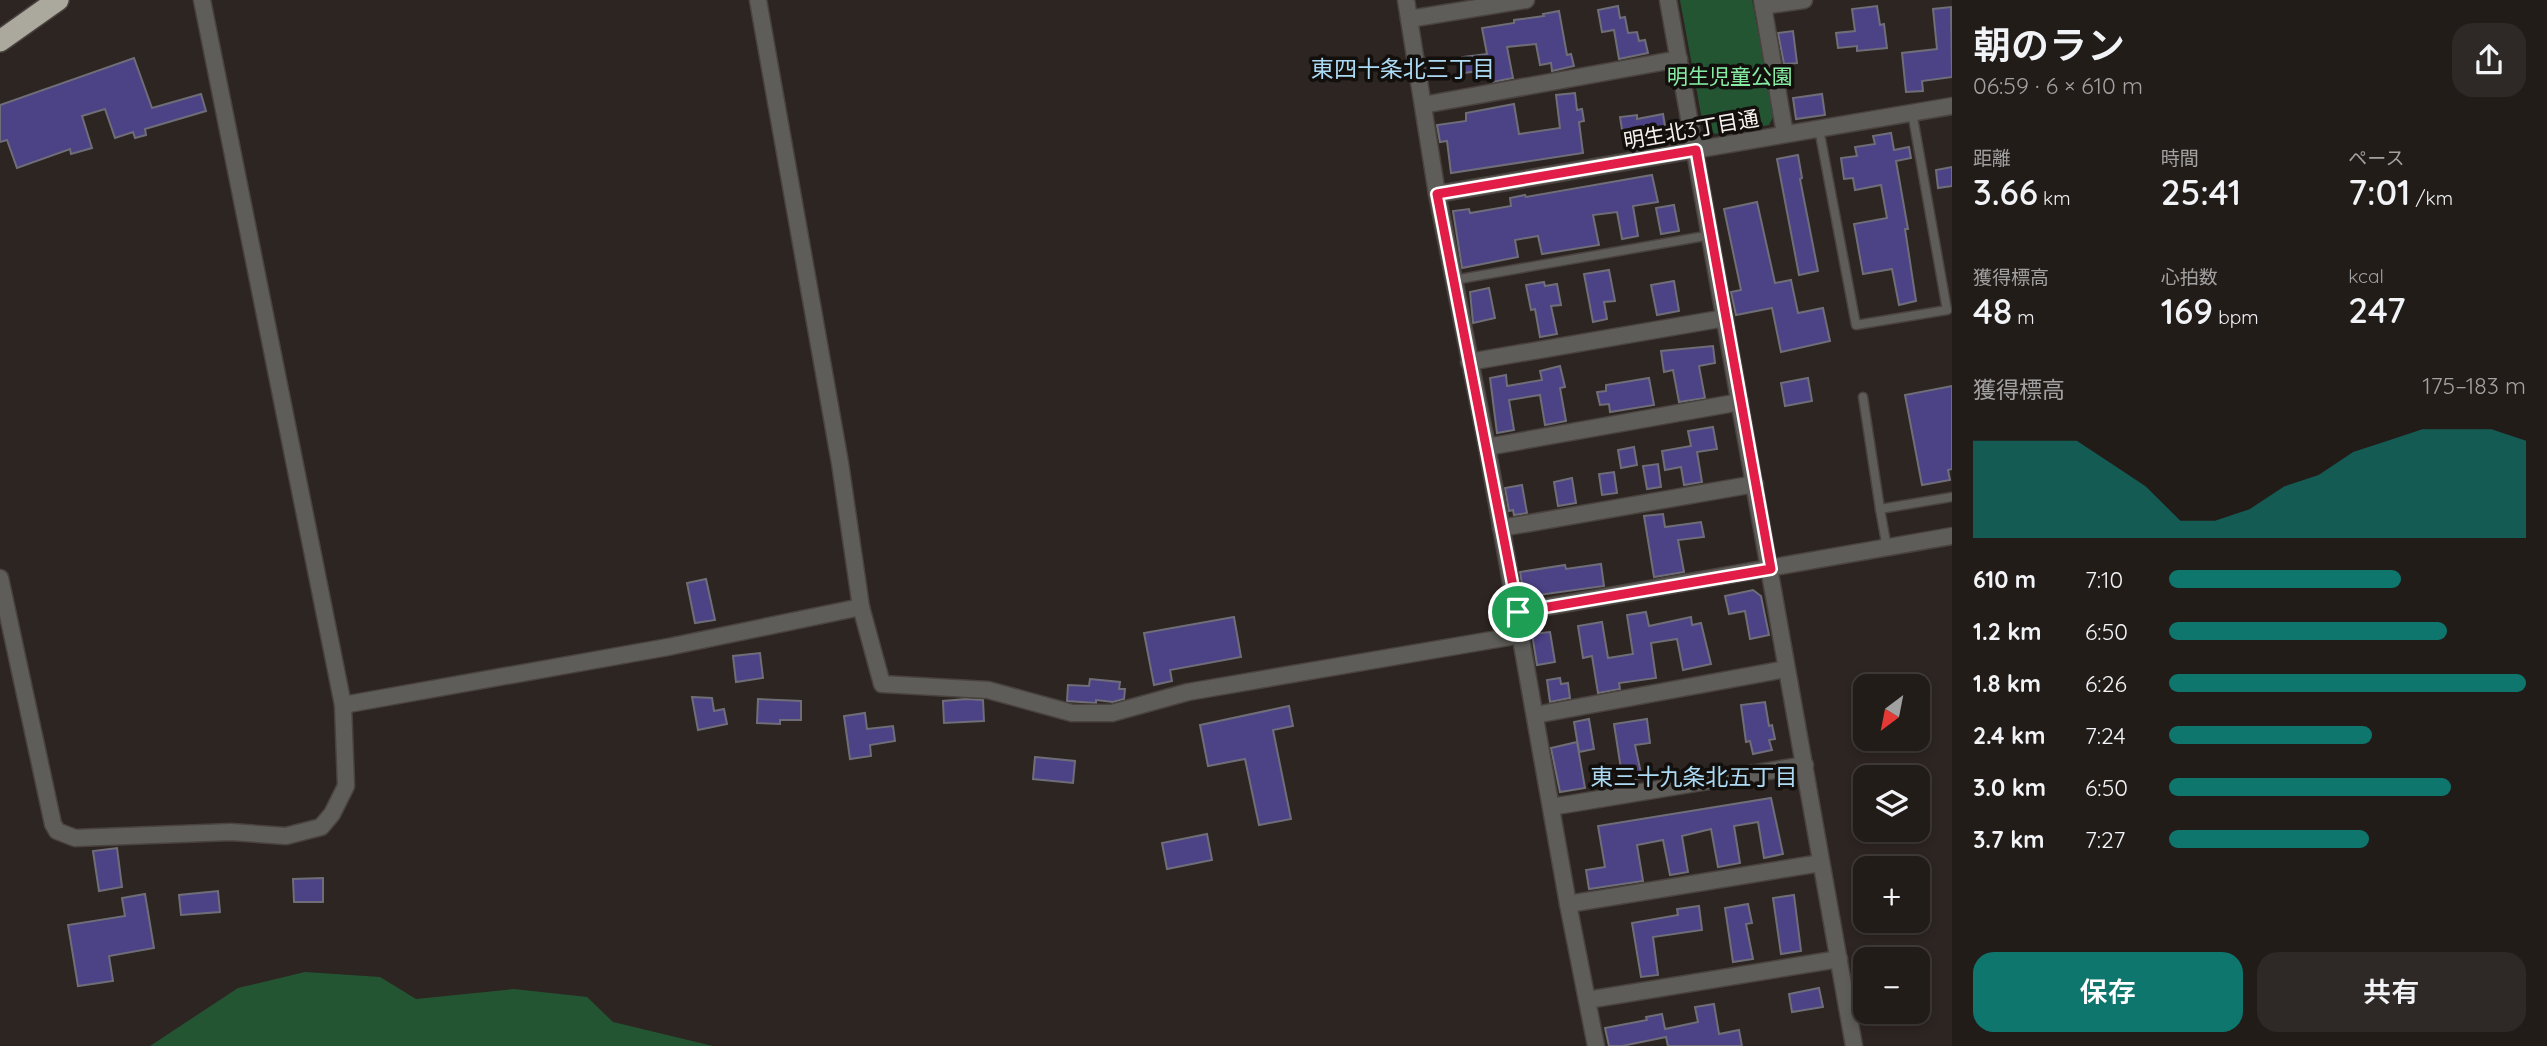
<!DOCTYPE html>
<html lang="ja">
<meta charset="utf-8">
<style>
body{margin:0;font-family:Quicksand,"Noto Sans JP",sans-serif;background:#2e2926;color:#f1f3f6;height:100vh;display:flex;flex-direction:column;font-size:26px;white-space:nowrap}
*{box-sizing:border-box;margin:0}
p{font-size:23px;color:#a2a1a2}
.icon{flex:none;width:38px;height:38px;fill:none;stroke:currentColor;stroke-width:2;stroke-linecap:round;stroke-linejoin:round}
.map{position:relative;flex:1;overflow:hidden}
.drawer{display:flex;flex-direction:column;background:#221c19;width:595px}
.drawer>*{flex:none}
.needle{width:46px;rotate:212deg}
.buttons{position:absolute;left:1853px;top:674px;display:grid;gap:14px}
.buttons a{display:grid;place-items:center;width:77px;height:77px;border-radius:14px;background:#221c19;box-shadow:0 4px 10px #0003,0 0 0 2px #3f3a38;font-size:35px}
.pin{position:absolute;display:grid;place-items:center;width:60px;height:60px;color:#fff;margin:-30px;border:4px solid #fff;border-radius:50%;box-shadow:0 2px 7px #0007}
.round{display:grid;place-items:center;flex:none;width:74px;height:74px;border-radius:21px;background:#2e2926}
.summary{display:flex;align-items:center;justify-content:space-between;height:119px;padding:0 21px}
h1{font-size:38px;font-weight:600;line-height:52px}
.stats{display:grid;grid-template-columns:repeat(3,1fr);gap:10px;height:119px;padding:7px 21px}
.stats div{display:grid;align-content:center}
.stats b{font-size:35px;font-weight:600}
.stats small{font-size:19px;font-weight:400}
.stats p{font-size:19px}
.chart{height:196px;padding:14px 21px}
.chart p{display:flex;justify-content:space-between}
.chart svg{width:100%;height:126px;margin-top:7px;fill:#0f766e;opacity:.7}
.button{display:flex;gap:14px;margin-top:auto;padding:14px 21px}
.button a{flex:1;height:80px;border-radius:21px;background:#0f766e;color:#fff;font-size:28px;font-weight:600;line-height:80px;text-align:center}
.button a+a{background:#2e2926;color:#f1f3f6}
ul{padding:0 21px;list-style:none;font-size:23px}
li{display:grid;grid-template-columns:112px 84px 1fr;align-items:center;height:52px}
li i{height:18px;border-radius:9px;background:#0f766e}
main{display:flex;flex:1;min-height:0}
.map>svg:first-child{display:block}
.green{fill:#245533}
.building{fill:#4c4286;stroke:#6f6e78;stroke-width:2}
.lines{fill:none;stroke-linecap:round;stroke-linejoin:round}
.lane-casing{stroke:#49423e;stroke-width:11}
.street-casing{stroke:#49423e;stroke-width:19}
.highway-casing{stroke:#49423e;stroke-width:24}
.lane{stroke:#5e5d59;stroke-width:8}
.street{stroke:#5e5d59;stroke-width:16}
.highway{stroke:#aba89e;stroke-width:21}
.route-casing{stroke:#fff;stroke-width:14}
.route{stroke:#e11d48;stroke-width:9}
.labels{text-anchor:middle;dominant-baseline:central;stroke-width:7;stroke-linejoin:round;paint-order:stroke}
.park-label{font-size:21px;fill:#87eda4;stroke:#120f0d}
.street-label{font-size:21px;fill:#f8f2ef;stroke:#120f0d}
.neighbourhood-label{font-size:23px;fill:#acdaf4;stroke:#120f0d}
</style>
<main>
<div class="map">
<svg width="1952" height="1046" viewBox="0 0 1952 1046">
<rect width="100%" height="100%" fill="#2d2521"/>
<g class="green">
<polygon points="1680,0 1752,0 1774,115 1769,125 1715,134 1703,125"/>
<polygon points="305,972 380,977 416,999 514,989 587,997 613,1022 713,1046 150,1046 238,988"/>
</g>
<g class="building">
<polygon points="1618,6 1620,18 1625,17 1628,33 1637,32 1639,41 1645,40 1648,53 1619,59 1614,30 1602,32 1598,10"/>
<polygon points="1877,6 1880,25 1884,24 1887,48 1857,51 1857,46 1838,48 1836,33 1855,31 1852,9"/>
<polygon points="1951,7 1952,77 1922,81 1923,91 1906,92 1902,53 1937,49 1933,9"/>
<polygon points="1559,11 1567,55 1571,54 1574,66 1552,71 1551,63 1540,65 1536,44 1507,47 1513,78 1493,82 1491,69 1464,73 1462,57 1487,54 1482,28 1514,23 1514,20 1544,16 1543,14"/>
<polygon points="1793,31 1797,63 1784,64 1778,33"/>
<polygon points="134,58 152,108 201,94 206,111 145,129 146,135 135,138 133,132 115,138 105,109 82,116 92,148 71,154 70,149 17,168 7,140 0,142 0,105"/>
<polygon points="1575,93 1577,110 1582,109 1584,121 1579,122 1583,153 1451,173 1447,141 1440,142 1437,125 1466,121 1466,113 1514,104 1519,134 1560,128 1556,95"/>
<polygon points="1822,94 1825,115 1796,119 1793,98"/>
<polygon points="1663,114 1667,138 1624,142 1620,117 1637,115 1637,119"/>
<polygon points="1891,133 1894,150 1909,147 1911,158 1896,161 1908,229 1905,229 1916,301 1899,305 1892,269 1863,274 1854,224 1887,218 1881,185 1855,190 1853,178 1844,179 1841,158 1857,156 1855,147 1875,144 1873,136"/>
<polygon points="1798,155 1802,178 1800,179 1818,271 1799,275 1777,159"/>
<polygon points="1952,167 1952,186 1938,188 1936,170"/>
<polygon points="1652,175 1658,202 1633,206 1638,236 1622,239 1617,212 1593,215 1599,245 1542,254 1538,236 1515,240 1518,257 1462,268 1453,211 1469,209 1470,213 1511,206 1510,198 1525,195 1526,197"/>
<polygon points="1757,202 1775,283 1791,280 1798,313 1823,308 1830,341 1781,352 1772,308 1736,315 1731,292 1741,290 1724,209"/>
<polygon points="1674,205 1679,231 1661,234 1656,208"/>
<polygon points="1609,270 1615,301 1604,302 1607,319 1593,322 1584,274"/>
<polygon points="1674,281 1679,311 1657,315 1651,285"/>
<polygon points="1544,282 1545,286 1557,284 1561,305 1551,306 1557,334 1540,337 1535,309 1531,310 1526,285"/>
<polygon points="1489,288 1495,318 1473,323 1470,292"/>
<polygon points="1713,346 1715,363 1699,366 1705,398 1679,402 1673,370 1664,372 1661,351"/>
<polygon points="1560,366 1565,387 1560,388 1566,421 1545,425 1540,395 1509,400 1514,430 1497,433 1490,378 1506,375 1507,386 1542,380 1540,371"/>
<polygon points="1649,378 1654,405 1610,412 1609,404 1600,405 1597,392 1606,391 1606,385"/>
<polygon points="1808,378 1812,401 1785,406 1781,383"/>
<polygon points="1952,386 1952,469 1948,470 1950,480 1922,485 1905,395"/>
<polygon points="1713,427 1717,449 1697,452 1702,482 1684,485 1681,467 1665,470 1662,451 1691,446 1688,431"/>
<polygon points="1634,447 1637,465 1621,468 1618,450"/>
<polygon points="1658,464 1661,487 1647,489 1643,466"/>
<polygon points="1614,472 1617,493 1602,495 1599,474"/>
<polygon points="1572,478 1576,503 1558,506 1554,482"/>
<polygon points="1522,485 1527,513 1514,515 1513,510 1509,511 1505,488"/>
<polygon points="1663,514 1665,527 1701,522 1704,537 1678,540 1684,572 1654,577 1644,516"/>
<polygon points="1601,564 1604,586 1524,597 1520,572 1565,565 1566,569"/>
<polygon points="706,579 715,620 695,623 687,583"/>
<polygon points="1753,590 1761,596 1769,635 1750,639 1745,611 1729,614 1725,596"/>
<polygon points="1646,612 1649,626 1691,617 1692,625 1701,623 1711,664 1683,670 1677,639 1651,643 1656,678 1619,683 1620,689 1598,693 1592,656 1583,658 1578,626 1602,622 1608,658 1633,654 1627,615"/>
<polygon points="1234,617 1241,657 1170,670 1172,681 1154,685 1144,633"/>
<polygon points="1550,632 1555,662 1537,665 1532,634"/>
<polygon points="760,653 763,678 736,682 733,656"/>
<polygon points="1560,678 1561,684 1568,683 1570,698 1550,702 1547,680"/>
<polygon points="1090,679 1120,682 1119,689 1125,689 1124,699 1113,702 1096,700 1096,703 1067,701 1068,685 1089,686"/>
<polygon points="692,697 712,698 714,711 724,709 727,724 698,730"/>
<polygon points="758,699 801,701 801,720 780,720 780,724 757,723"/>
<polygon points="966,699 983,700 984,721 944,723 943,701"/>
<polygon points="1765,702 1769,726 1772,725 1775,739 1769,740 1772,750 1753,754 1750,741 1746,742 1741,705"/>
<polygon points="1289,706 1293,726 1273,730 1291,819 1259,825 1245,759 1208,766 1200,725"/>
<polygon points="865,713 867,729 893,726 895,741 870,745 871,756 850,759 844,716"/>
<polygon points="1589,719 1594,749 1579,752 1574,722"/>
<polygon points="1647,719 1650,743 1635,745 1642,778 1623,782 1614,724"/>
<polygon points="1577,742 1585,788 1560,792 1551,748"/>
<polygon points="1035,757 1075,761 1073,783 1033,779"/>
<polygon points="1771,798 1783,854 1764,858 1758,822 1734,826 1740,863 1718,867 1711,829 1682,836 1688,872 1670,875 1663,840 1637,845 1643,881 1589,889 1586,870 1605,867 1598,826"/>
<polygon points="1207,834 1212,860 1167,869 1162,843"/>
<polygon points="117,848 122,887 99,891 93,851"/>
<polygon points="323,878 323,902 294,902 293,879"/>
<polygon points="218,891 220,912 181,915 179,895"/>
<polygon points="145,894 154,948 109,956 113,981 78,986 68,925 125,916 122,898"/>
<polygon points="1794,895 1801,951 1781,954 1773,898"/>
<polygon points="1748,904 1752,923 1746,924 1753,959 1733,962 1725,908"/>
<polygon points="1699,906 1702,930 1653,937 1658,975 1641,977 1632,923 1678,915 1677,909"/>
<polygon points="1819,988 1823,1007 1792,1012 1789,994"/>
<polygon points="1714,1004 1719,1034 1739,1030 1742,1046 1668,1046 1666,1037 1622,1046 1609,1046 1605,1028 1647,1020 1646,1017 1662,1014 1665,1029 1698,1022 1695,1007"/>
</g>
<g class="lines">
<defs>
<g id="lane">
<polyline points="1819,129 1856,325 1947,310 1912,112"/>
<polyline points="1454,280 1711,235"/>
<polyline points="1863,397 1880,509"/>
<polyline points="1887,548 1880,509 1952,497"/>
</g>
<g id="street">
<polyline points="758,0 840,463 861,607 882,684 988,690 1072,713 1112,713 1188,692 1521,635"/>
<polyline points="1406,0 1437,194 1487,447 1568,904 1596,1046"/>
<polyline points="1668,0 1854,1046"/>
<polyline points="1762,0 1785,134"/>
<polyline points="1763,6 1804,0"/>
<polyline points="1409,19 1526,0"/>
<polyline points="1423,105 1679,59"/>
<polyline points="1437,194 1952,106"/>
<polyline points="1469,362 1725,318"/>
<polyline points="1487,447 1740,402"/>
<polyline points="1501,528 1755,484"/>
<polyline points="0,578 53,824 57,831 75,838 231,832 286,836 321,827 332,814 346,786 343,705 202,0"/>
<polyline points="1518,612 1952,536"/>
<polyline points="343,705 668,647 861,607"/>
<polyline points="1535,715 1786,669"/>
<polyline points="1551,807 1805,765"/>
<polyline points="1568,904 1821,863"/>
<polyline points="1587,1000 1839,959"/>
</g>
<polyline id="highway" points="0,41 58,0"/>
</defs>
<use href="#lane" class="lane-casing"/>
<use href="#street" class="street-casing"/>
<use href="#highway" class="highway-casing"/>
<use href="#lane" class="lane"/>
<use href="#street" class="street"/>
<use href="#highway" class="highway"/>
</g>
<g class="lines">
<defs>
<polygon id="route" points="1696,150 1771,569 1518,612 1437,194"/>
</defs>
<use href="#route" class="route-casing"/>
<use href="#route" class="route"/>
</g>
<g class="labels">
<g class="park-label">
<text x="1730" y="76">明生児童公園</text>
</g>
<g class="street-label">
<text transform="translate(1691 129) rotate(-10)">明生北3丁目通</text>
</g>
<g class="neighbourhood-label">
<text x="1403" y="68">東四十条北三丁目</text>
<text x="1694" y="776">東三十九条北五丁目</text>
</g>
</g>
</svg>
<div class="buttons">
<a><svg class="needle" viewBox="-14 -14 28 28"><path d="M0-13l5 13h-10z" fill="#e53935"/><path d="M0 13l5-13h-10z" fill="#a2a1a2"/></svg></a>
<a><svg class="icon" aria-label="layers" viewBox="0 0 24 24"><path d="M12 4l9 5-9 5-9-5zM3 14l9 5 9-5"/></svg></a>
<a>+</a>
<a>−</a>
</div>
<div class="pin" style="left:1518px;top:612px;background:#1e9e55"><svg class="icon" aria-label="arrive" viewBox="0 0 24 24"><path d="M6 21V4h12l-3 4 3 4H6"/></svg></div>
</div>
<section class="drawer">
<div class="summary"><div><h1>朝のラン</h1><p>06:59 · 6 × 610 m</p></div><a class="round"><svg class="icon" aria-label="share" viewBox="0 0 24 24"><path d="M12 15V3M7 8l5-5 5 5M5 13v7h14v-7"/></svg></a></div>
<div class="stats">
<div><p>距離</p><b>3.66<small> km</small></b></div>
<div><p>時間</p><b>25:41</b></div>
<div><p>ペース</p><b>7:01<small> /km</small></b></div>
</div>
<div class="stats">
<div><p>獲得標高</p><b>48<small> m</small></b></div>
<div><p>心拍数</p><b>169<small> bpm</small></b></div>
<div><p>kcal</p><b>247</b></div>
</div>
<div class="chart"><p><span>獲得標高</span>175–183 m</p>
<svg viewBox="0 0 160 44" preserveAspectRatio="none"><path d="M0 44V10L10 10L20 10L30 10L40 18L50 26L60 38L70 38L80 34L90 26L100 22L110 14L120 10L130 6L140 6L150 6L160 10V44z"/></svg>
</div>
<ul>
<li><b>610 m</b>7:10<i style="width:65%"></i></li>
<li><b>1.2 km</b>6:50<i style="width:78%"></i></li>
<li><b>1.8 km</b>6:26<i style="width:100%"></i></li>
<li><b>2.4 km</b>7:24<i style="width:57%"></i></li>
<li><b>3.0 km</b>6:50<i style="width:79%"></i></li>
<li><b>3.7 km</b>7:27<i style="width:56%"></i></li>
</ul>
<div class="button"><a>保存</a><a>共有</a></div>
</section>
</main>
